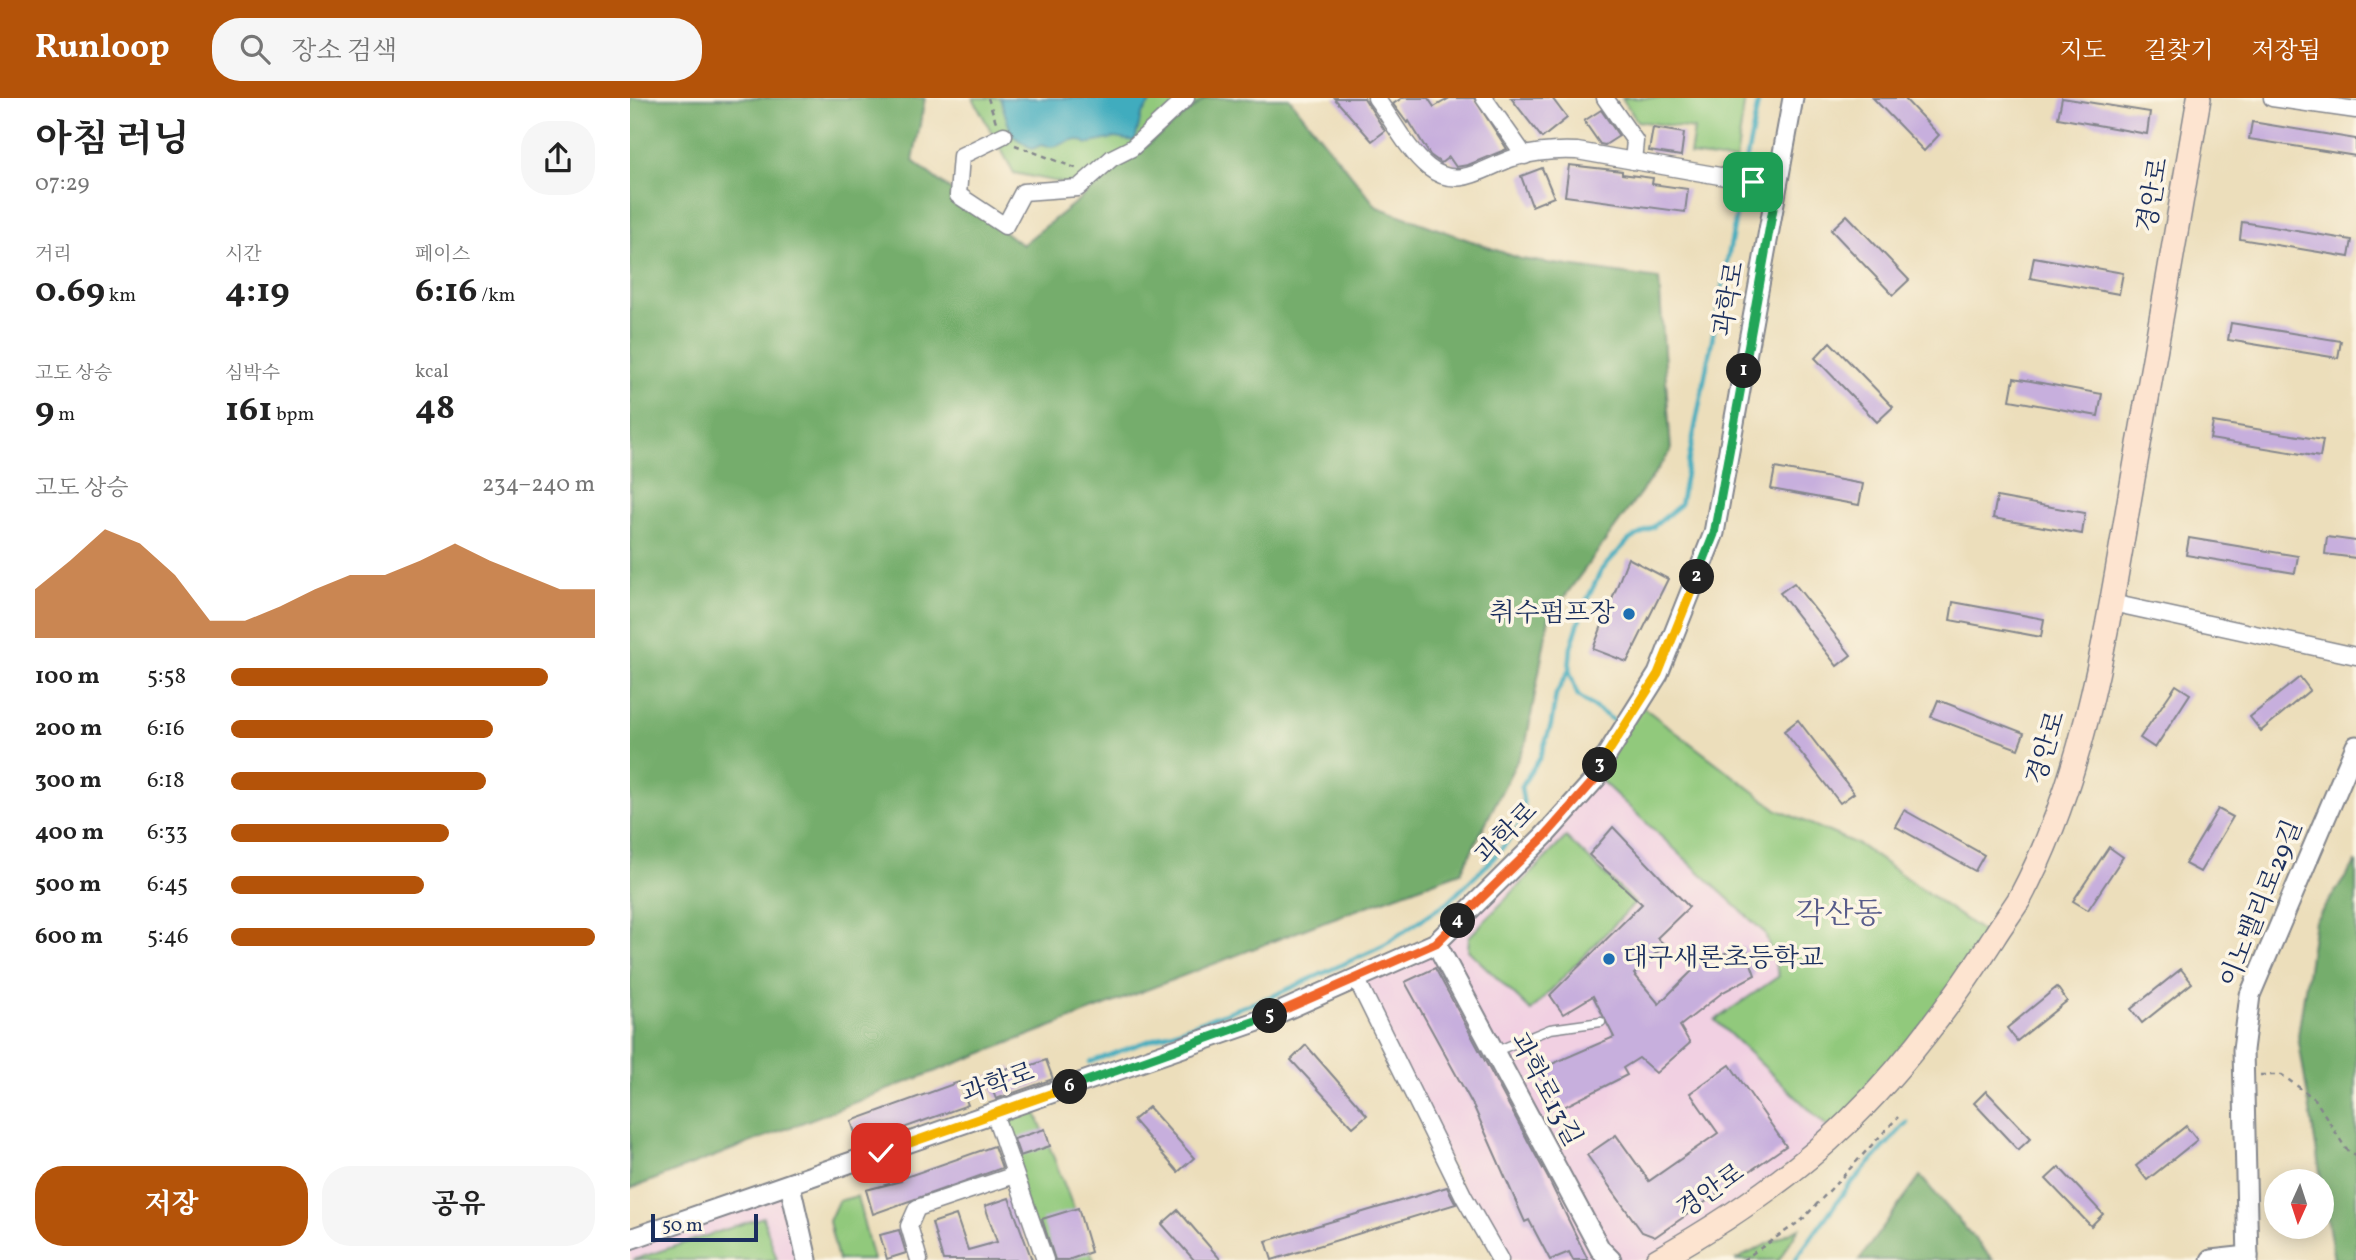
<!DOCTYPE html>
<html lang="ko">
<meta charset="utf-8">
<style>
body{margin:0;font-family:Vollkorn,"Noto Serif KR",serif;background:#f6f6f6;color:#222;height:100vh;display:flex;flex-direction:column;font-size:26px;white-space:nowrap}
*{box-sizing:border-box;margin:0}
p{font-size:23px;color:#767676}
.icon{flex:none;width:38px;height:38px;fill:none;stroke:currentColor;stroke-width:2;stroke-linecap:round;stroke-linejoin:round}
.map{position:relative;flex:1;overflow:hidden}
.drawer{display:flex;flex-direction:column;background:#fff;width:630px}
.drawer>*{flex:none}
.needle{width:46px;rotate:183deg}
.controls{position:absolute;left:1634px;top:1071px;display:grid;gap:14px}
.controls a{display:grid;place-items:center;width:70px;height:70px;border-radius:50%;background:#fff;box-shadow:0 4px 18px #0003;font-size:35px}
.scale{position:absolute;left:21px;bottom:18px;width:107px;box-sizing:border-box;padding-left:7px;border:4px solid #1b2f5e;border-top:0;font-size:19px;line-height:24px;white-space:nowrap;color:#1b2f5e;-webkit-text-stroke:5px #fcf5e5;paint-order:stroke}
.pin{position:absolute;display:grid;place-items:center;width:60px;height:60px;color:#fff;margin:-30px;border-radius:14px;box-shadow:0 4px 10px #0006}
.km{position:absolute;width:35px;height:35px;margin:-18px;border-radius:50%;background:#222;color:#fff;font-size:19px;line-height:35px;text-align:center}
.round{display:grid;place-items:center;flex:none;width:74px;height:74px;border-radius:28px;background:#f6f6f6}
.headline{display:flex;align-items:center;justify-content:space-between;height:119px;padding:0 35px}
h1{font-size:38px;font-weight:700;line-height:52px}
.figures{display:grid;grid-template-columns:repeat(3,1fr);gap:10px;height:119px;padding:7px 35px}
.figures div{display:grid;align-content:center}
.figures b{font-size:35px;font-weight:700}
.figures small{font-size:19px;font-weight:400}
.figures p{font-size:19px}
.chart{height:196px;padding:14px 35px}
.chart p{display:flex;justify-content:space-between}
.chart svg{width:100%;height:126px;margin-top:7px;fill:#b45309;opacity:.7}
.cta{display:flex;gap:14px;margin-top:auto;padding:14px 35px}
.cta a{flex:1;height:80px;border-radius:28px;background:#b45309;color:#fff;font-size:28px;font-weight:700;line-height:80px;text-align:center}
.cta a+a{background:#f6f6f6;color:#222}
ul{padding:0 35px;list-style:none;font-size:23px}
li{display:grid;grid-template-columns:112px 84px 1fr;align-items:center;height:52px}
li i{height:18px;border-radius:9px;background:#b45309}
header{display:flex;align-items:center;gap:42px;box-sizing:border-box;height:98px;padding:0 35px;background:#b45309;color:#fff}
header strong{font-size:33px}
nav{display:flex;gap:38px;margin-inline-start:auto;font-size:24px}
.search{width:490px;height:63px;background:#f6f6f6;display:flex;align-items:center;gap:18px;box-sizing:border-box;padding:0 24px;border-radius:28px;color:#767676;font-size:26px}
main{display:flex;flex:1;min-height:0}
.map>svg:first-child{display:block}
.built{fill:#f1d0e2}
.green{fill:#91c97c;stroke:#567c6d;stroke-width:2}
.forest{fill:#74ad6c;stroke:#486e65;stroke-width:2}
.water{fill:#3facbe;stroke:#2d6e8e;stroke-width:2}
.lines{fill:none;stroke-linecap:round;stroke-linejoin:round}
.stream{stroke:#3facbe;stroke-width:4.5}
.building{fill:#c7afdd}
.service-casing{stroke:#84868c;stroke-width:11}
.minor-casing{stroke:#84868c;stroke-width:19}
.tertiary-casing{stroke:#84868c;stroke-width:23}
.secondary-casing{stroke:#84868c;stroke-width:26}
.path{stroke:#84868c;stroke-width:2.5;stroke-dasharray:5 5;stroke-linecap:butt}
.service{stroke:#fff;stroke-width:8}
.minor{stroke:#fff;stroke-width:16}
.tertiary{stroke:#fff;stroke-width:19}
.secondary{stroke:#fde4d0;stroke-width:23}
.split-1-casing{stroke:#fff;stroke-width:14}
.split-2-casing{stroke:#fff;stroke-width:14}
.split-3-casing{stroke:#fff;stroke-width:14}
.split-4-casing{stroke:#fff;stroke-width:14}
.split-5-casing{stroke:#fff;stroke-width:14}
.split-6-casing{stroke:#fff;stroke-width:14}
.split-7-casing{stroke:#fff;stroke-width:14}
.split-1{stroke:#22a559;stroke-width:9}
.split-2{stroke:#22a559;stroke-width:9}
.split-3{stroke:#f5b400;stroke-width:9}
.split-4{stroke:#f0652b;stroke-width:9}
.split-5{stroke:#f0652b;stroke-width:9}
.split-6{stroke:#22a559;stroke-width:9}
.split-7{stroke:#f5b400;stroke-width:9}
.poi-dot{fill:#1f6fb2;stroke:#fcf5e5;stroke-width:2.5}
.labels{text-anchor:middle;dominant-baseline:central;stroke-width:7;stroke-linejoin:round;paint-order:stroke}
.street-label{font-size:26px;fill:#1b2f5e;stroke:#fcf5e5}
.poi-label{font-size:26px;fill:#1b2f5e;stroke:#fcf5e5;text-anchor:end}
.quarter-label{font-size:30px;fill:#575c8a;stroke:#fcf5e5}
</style>
<header>
<strong>Runloop</strong>
<div class="search"><svg class="icon" aria-label="search" viewBox="0 0 24 24"><circle cx="10" cy="10" r="6"/><path d="M15 15l6 6"/></svg>장소 검색</div>
<nav><a>지도</a><a>길찾기</a><a>저장됨</a></nav>
</header>
<main>
<section class="drawer">
<div class="headline"><div><h1>아침 러닝</h1><p>07:29</p></div><a class="round"><svg class="icon" aria-label="share" viewBox="0 0 24 24"><path d="M12 15V3M7 8l5-5 5 5M5 13v7h14v-7"/></svg></a></div>
<div class="figures">
<div><p>거리</p><b>0.69<small> km</small></b></div>
<div><p>시간</p><b>4:19</b></div>
<div><p>페이스</p><b>6:16<small> /km</small></b></div>
</div>
<div class="figures">
<div><p>고도 상승</p><b>9<small> m</small></b></div>
<div><p>심박수</p><b>161<small> bpm</small></b></div>
<div><p>kcal</p><b>48</b></div>
</div>
<div class="chart"><p><span>고도 상승</span>234–240 m</p>
<svg viewBox="0 0 160 44" preserveAspectRatio="none"><path d="M0 44V27L10 17L20 6L30 11L40 22L50 38L60 38L70 33L80 27L90 22L100 22L110 17L120 11L130 17L140 22L150 27L160 27V44z"/></svg>
</div>
<ul>
<li><b>100 m</b>5:58<i style="width:87%"></i></li>
<li><b>200 m</b>6:16<i style="width:72%"></i></li>
<li><b>300 m</b>6:18<i style="width:70%"></i></li>
<li><b>400 m</b>6:33<i style="width:60%"></i></li>
<li><b>500 m</b>6:45<i style="width:53%"></i></li>
<li><b>600 m</b>5:46<i style="width:100%"></i></li>
</ul>
<div class="cta"><a>저장</a><a>공유</a></div>
</section>
<div class="map">
<svg width="1726" height="1162" viewBox="0 0 1726 1162">
<rect width="100%" height="100%" fill="#fcf5e5"/>
<filter id="ink" filterUnits="userSpaceOnUse"><feTurbulence type="fractalNoise" baseFrequency=".0143" numOctaves="2"/><feDisplacementMap in="SourceGraphic" scale="14" xChannelSelector="R" yChannelSelector="G"/><feConvolveMatrix kernelMatrix="1 2 1 2 8 2 1 2 1" color-interpolation-filters="sRGB"/></filter>
<filter id="wash" filterUnits="userSpaceOnUse"><feTurbulence type="fractalNoise" baseFrequency=".00686" numOctaves="4" result="noise"/><feDisplacementMap in="SourceGraphic" scale="28" xChannelSelector="R" yChannelSelector="G"/><feGaussianBlur stdDeviation="1.57" result="paint"/><feColorMatrix in="noise" values="0 0 0 0 0 0 0 0 0 0 0 0 0 0 0 0 0 1.4 0 .05"/><feComposite in="paint" operator="in"/></filter>
<g filter="url(#wash)">
<rect width="100%" height="100%" fill="#ecdebb"/>
<g class="built">
<polygon points="967,679 1135,835 1149,878 1086,922 1204,1035 1027,1162 870,1162 726,880 806,845"/>
<polygon points="160,1087 177,1162 0,1162 0,1141"/>
</g>
<g class="green">
<polygon points="343,0 576,0 462,91 384,75"/>
<polygon points="992,0 1115,0 1106,63 1060,57 1064,31 1007,23"/>
<polygon points="1009,606 1148,712 1229,747 1363,841 1204,1035 1085,922 1149,878 1135,835 967,679"/>
<polygon points="936,739 1005,805 901,913 838,852 839,839"/>
<polygon points="401,1002 464,1162 415,1162 364,1015"/>
<polygon points="227,1098 243,1162 208,1162 199,1123 208,1103"/>
<polygon points="133,1119 147,1162 3,1162"/>
<polygon points="1169,1130 1149,1162 1105,1162"/>
</g>
<g class="forest">
<polygon points="0,0 295,0 283,63 392,147 576,0 659,0 747,109 891,161 1029,181 1041,353 919,520 896,645 831,774 685,827 0,1091"/>
<polygon points="1726,764 1726,1162 1704,1162 1668,938 1685,823"/>
<polygon points="1290,1078 1363,1162 1229,1162"/>
</g>
<path class="water" d="M 370,0 L 523,0 L 511,18 L 505,43 L 484,40 L 457,46 C 438,33 434,55 411,47 L 402,51 L 382,37 Z"/>
<g class="lines">
<g class="stream">
<polyline points="1113,78 1129,0"/>
<polyline points="939,572 948,598 990,627"/>
<polyline points="460,964 645,897 751,849 819,803 861,763 887,732 895,715 891,689 910,659 921,627 926,596 939,572 941,549 954,508 972,471 999,442 1023,429 1050,407 1112,87"/>
<polyline points="1165,1162 1217,1090 1277,1024"/>
</g>
</g>
<g id="blocks">
<g class="building">
<polygon points="704,0 734,0 755,33 742,43"/>
<polygon points="772,0 798,0 804,9 820,0 844,0 877,51 838,67 826,69 819,59 811,65 800,57 779,23 777,25 763,6"/>
<polygon points="881,0 922,0 937,20 912,40"/>
<polygon points="1243,0 1274,0 1309,37 1294,53"/>
<polygon points="1432,0 1520,14 1517,36 1428,20"/>
<polygon points="971,12 989,38 975,47 970,46 954,23"/>
<polygon points="1622,24 1726,41 1726,58 1619,41"/>
<polygon points="1023,30 1054,35 1051,58 1019,53"/>
<polygon points="939,67 992,73 992,76 1023,80 1022,86 1058,91 1055,114 935,98"/>
<polygon points="912,70 924,99 902,108 891,78"/>
<polygon points="1217,117 1279,182 1263,197 1201,132"/>
<polygon points="1612,124 1722,142 1719,159 1610,141"/>
<polygon points="1404,159 1493,175 1489,196 1400,180"/>
<polygon points="1601,225 1711,243 1708,260 1598,242"/>
<polygon points="1200,244 1263,309 1247,324 1185,260"/>
<polygon points="1384,280 1472,296 1468,318 1380,302"/>
<polygon points="1583,324 1693,342 1690,359 1580,341"/>
<polygon points="1145,370 1233,386 1229,407 1141,391"/>
<polygon points="1367,399 1455,415 1452,436 1363,420"/>
<polygon points="1697,439 1726,443 1726,460 1695,456"/>
<polygon points="1559,440 1668,458 1665,475 1556,457"/>
<polygon points="998,460 1038,481 997,564 963,551"/>
<polygon points="1164,485 1221,557 1207,568 1150,495"/>
<polygon points="1323,504 1414,521 1411,539 1320,522"/>
<polygon points="1670,579 1680,592 1631,633 1620,619"/>
<polygon points="1546,587 1560,596 1525,650 1510,640"/>
<polygon points="1308,602 1394,635 1388,651 1301,619"/>
<polygon points="1168,622 1224,695 1210,705 1154,633"/>
<polygon points="1588,711 1603,719 1570,774 1555,766"/>
<polygon points="1274,712 1354,757 1345,773 1265,728"/>
<polygon points="983,729 1059,809 1027,840 1035,847 1004,876 1029,906 1073,862 1115,849 1125,877 1093,894 1050,928 1060,945 1026,975 1009,960 993,970 997,977 928,1012 908,972 984,939 963,898 933,916 920,897 1012,806 959,757"/>
<polygon points="1479,749 1493,759 1458,812 1443,803"/>
<polygon points="805,870 918,1080 958,1162 943,1162 939,1154 920,1162 899,1122 895,1124 844,1009 775,884"/>
<polygon points="1551,871 1562,885 1512,925 1501,911"/>
<polygon points="1427,889 1437,903 1387,943 1377,930"/>
<polygon points="676,947 737,1017 723,1029 661,962"/>
<polygon points="416,962 423,981 366,1001 357,978 381,969 383,974"/>
<polygon points="1100,967 1156,1048 1025,1139 1012,1134 957,1057 986,1037 1019,1083 1088,1035 1060,995"/>
<polygon points="329,984 338,1007 229,1046 221,1023"/>
<polygon points="1356,993 1401,1040 1388,1052 1344,1005"/>
<polygon points="519,1009 564,1060 548,1074 503,1022"/>
<polygon points="1556,1028 1567,1042 1517,1082 1506,1068"/>
<polygon points="415,1031 420,1048 390,1058 384,1041"/>
<polygon points="364,1048 372,1070 243,1116 236,1092 271,1083 270,1081"/>
<polygon points="1429,1069 1473,1116 1461,1128 1416,1081"/>
<polygon points="817,1089 826,1106 642,1162 636,1143"/>
<polygon points="379,1100 402,1162 313,1162 302,1125 326,1117 338,1152 367,1144 355,1108"/>
<polygon points="448,1110 461,1154 438,1162 425,1162 412,1121"/>
<polygon points="548,1112 591,1162 564,1162 532,1126"/>
<polygon points="269,1132 276,1155 257,1161 250,1137"/>
</g>
</g>
</g>
<g filter="url(#ink)">
<use href="#blocks" fill-opacity="0" stroke="#84868c" stroke-width="2"/>
<g class="lines">
<defs>
<polyline id="service" points="864,954 920,931 971,924"/>
<g id="minor">
<path d="M 746,0 C 762,21 777,52 798,69 C 828,93 853,70 883,60 C 903,54 926,52 947,53 L 1147,88"/>
<polyline points="854,0 895,58"/>
<polyline points="975,0 1005,43 1003,63"/>
<polyline points="1642,0 1726,12"/>
<polyline points="374,37 331,58 328,97 375,128 393,94 448,90 482,60 502,50 556,0"/>
<polyline points="1482,505 1726,558"/>
<polyline points="726,880 834,1099 870,1162"/>
<polyline points="364,1015 415,1162"/>
<polyline points="289,1162 279,1128 287,1110 385,1077"/>
</g>
<g id="tertiary">
<polyline points="806,845 970,1151 981,1162"/>
<polyline points="160,1087 177,1162"/>
<polyline points="0,1141 637,920 806,845 914,738 967,679 970,668 1028,576 1084,435 1163,0"/>
<polyline points="1581,1162 1618,1158"/>
<polyline points="1618,1162 1613,952 1620,897 1726,648"/>
</g>
<path id="secondary" d="M 1027,1162 C 1093,1125 1164,1077 1218,1024 C 1274,969 1322,905 1364,839 C 1372,826 1382,813 1390,800 C 1457,674 1477,530 1501,392 C 1524,261 1547,131 1569,0"/>
</defs>
<use href="#service" class="service-casing"/>
<use href="#minor" class="minor-casing"/>
<use href="#tertiary" class="tertiary-casing"/>
<use href="#secondary" class="secondary-casing"/>
<g class="path">
<polyline points="358,0 366,24"/>
<polyline points="385,47 448,71"/>
<polyline points="1630,977 1652,977 1685,1001 1716,1051 1726,1057"/>
<polyline points="1113,1162 1172,1122 1268,1019"/>
</g>
<use href="#service" class="service"/>
<use href="#minor" class="minor"/>
<use href="#tertiary" class="tertiary"/>
<use href="#secondary" class="secondary"/>
</g>
</g>
<g class="lines" filter="url(#ink)">
<defs>
<polyline id="split-1" points="1114,273 1147,88 1123,84"/>
<polyline id="split-2" points="1067,479 1084,436 1114,273"/>
<polyline id="split-3" points="970,667 1028,576 1067,479"/>
<polyline id="split-4" points="828,823 915,738 967,679 970,667"/>
<polyline id="split-5" points="640,918 806,845 828,823"/>
<polyline id="split-6" points="440,989 640,918"/>
<polyline id="split-7" points="251,1055 440,989"/>
</defs>
<use href="#split-1" class="split-1-casing"/>
<use href="#split-2" class="split-2-casing"/>
<use href="#split-3" class="split-3-casing"/>
<use href="#split-4" class="split-4-casing"/>
<use href="#split-5" class="split-5-casing"/>
<use href="#split-6" class="split-6-casing"/>
<use href="#split-7" class="split-7-casing"/>
<use href="#split-1" class="split-1"/>
<use href="#split-2" class="split-2"/>
<use href="#split-3" class="split-3"/>
<use href="#split-4" class="split-4"/>
<use href="#split-5" class="split-5"/>
<use href="#split-6" class="split-6"/>
<use href="#split-7" class="split-7"/>
</g>
<g class="poi-dot">
<circle cx="999" cy="516" r="7"/>
<circle cx="979" cy="861" r="7"/>
</g>
<g class="labels">
<g class="street-label">
<text transform="translate(1524 97) rotate(-80)">경안로</text>
<text transform="translate(1100 201) rotate(-80)">과학로</text>
<text transform="translate(1417 650) rotate(-73)">경안로</text>
<text transform="translate(877 736) rotate(-45)">과학로</text>
<text transform="translate(1632 806) rotate(-68)">이노밸리로29길</text>
<text transform="translate(368 986) rotate(-19)">과학로</text>
<text transform="translate(915 992) rotate(62)">과학로13길</text>
<text transform="translate(1081 1094) rotate(-35)">경안로</text>
</g>
<g class="poi-label">
<text x="985" y="516">취수펌프장</text>
<text x="993" y="861" text-anchor="start">대구새론초등학교</text>
</g>
<g class="quarter-label">
<text x="1209" y="817">각산동</text>
</g>
</g>
</svg>
<div class="controls">
<a><svg class="needle" viewBox="-14 -14 28 28"><path d="M0-13l5 13h-10z" fill="#e53935"/><path d="M0 13l5-13h-10z" fill="#767676"/></svg></a>
</div>
<div class="scale">50 m</div>
<div class="pin" style="left:1123px;top:84px;background:#1e9e55"><svg class="icon" aria-label="arrive" viewBox="0 0 24 24"><path d="M6 21V4h12l-3 4 3 4H6"/></svg></div>
<div class="pin" style="left:251px;top:1055px;background:#d93025"><svg class="icon" aria-label="check" viewBox="0 0 24 24"><path d="M5 12l5 5 9-10"/></svg></div>
<b class="km" style="left:1114px;top:273px">1</b>
<b class="km" style="left:1067px;top:479px">2</b>
<b class="km" style="left:970px;top:667px">3</b>
<b class="km" style="left:828px;top:823px">4</b>
<b class="km" style="left:640px;top:918px">5</b>
<b class="km" style="left:440px;top:989px">6</b>
</div>
</main>
